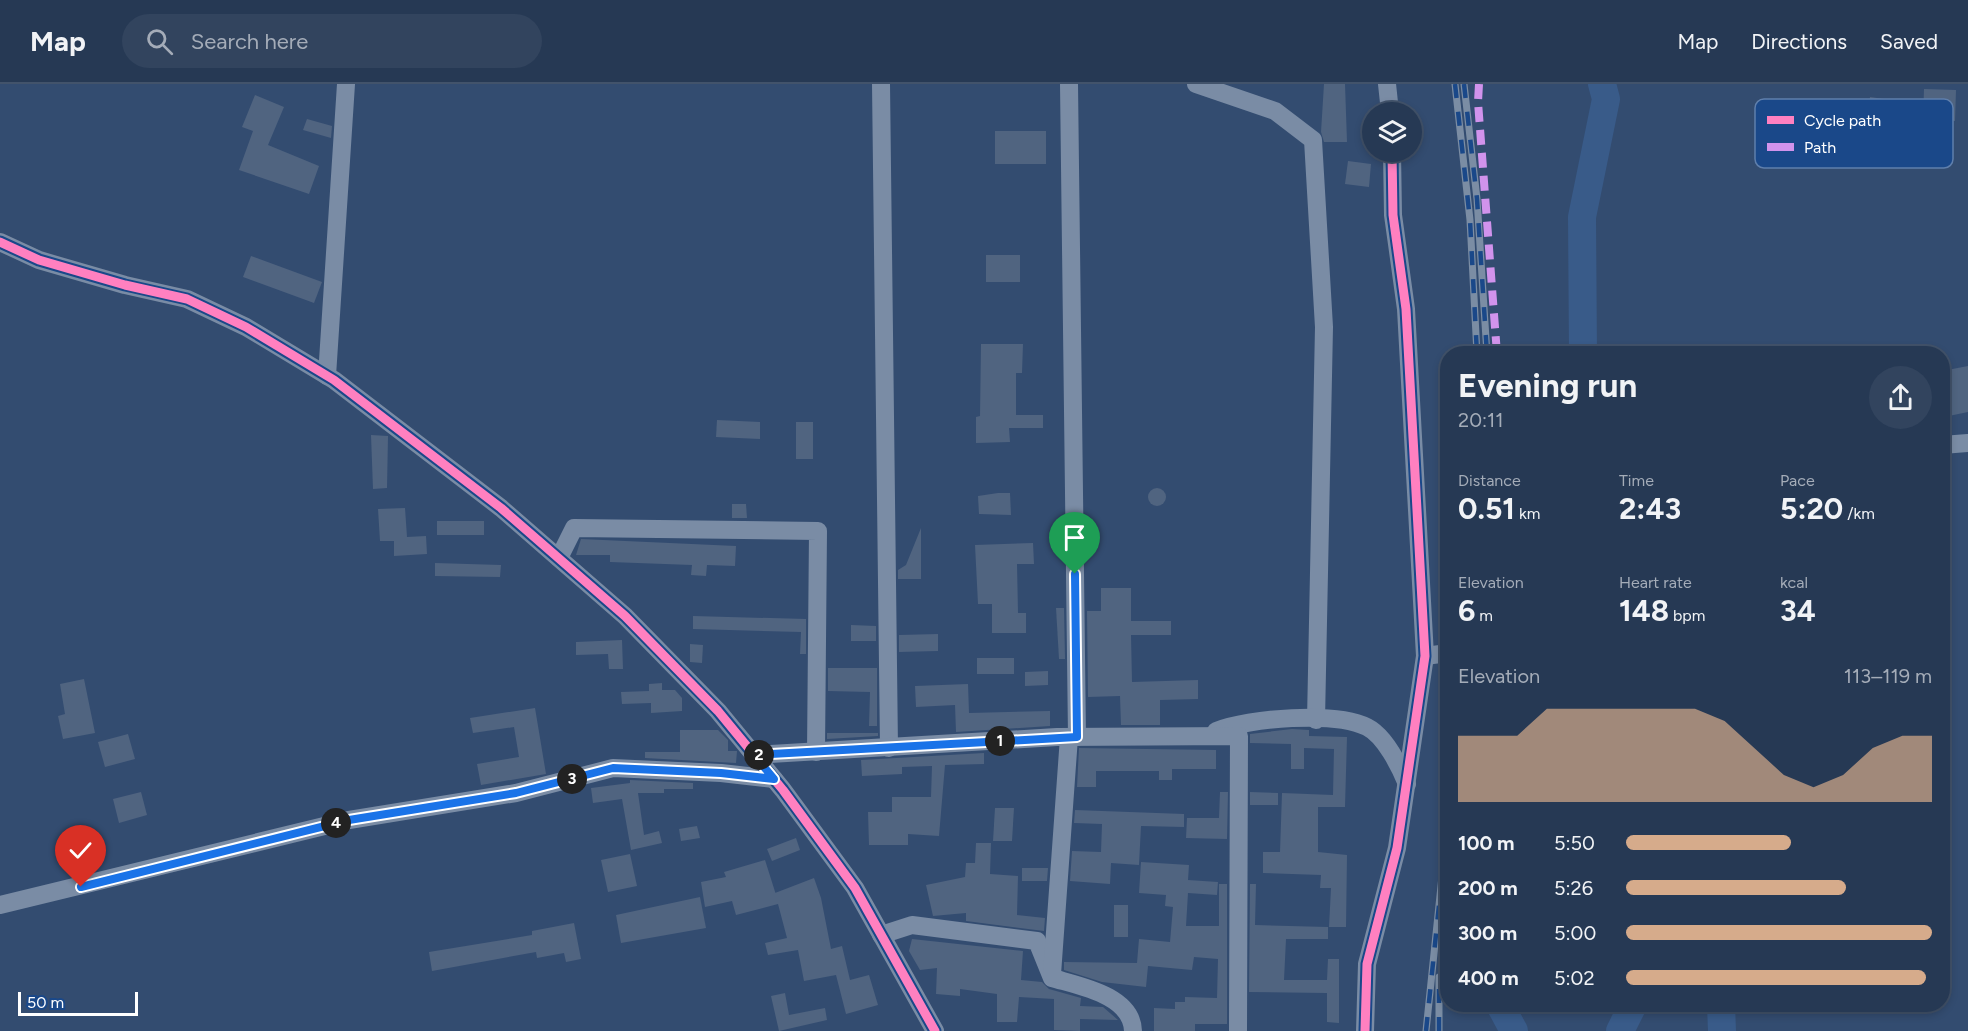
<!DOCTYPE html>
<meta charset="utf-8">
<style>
body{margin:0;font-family:Figtree,sans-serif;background:#32445e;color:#f1f3f6;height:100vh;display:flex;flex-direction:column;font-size:22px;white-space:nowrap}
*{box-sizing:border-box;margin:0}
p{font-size:20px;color:#a4acb8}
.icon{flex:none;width:33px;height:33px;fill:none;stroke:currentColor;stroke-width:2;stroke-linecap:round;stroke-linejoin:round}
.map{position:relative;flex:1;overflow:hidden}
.side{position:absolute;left:1440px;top:262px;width:510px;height:666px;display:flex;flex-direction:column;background:#263954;border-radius:24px;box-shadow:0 3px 9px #0003,0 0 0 2px #42536b}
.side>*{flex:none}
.controls{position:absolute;left:1362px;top:18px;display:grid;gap:12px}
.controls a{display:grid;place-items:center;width:60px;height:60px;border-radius:50%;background:#263954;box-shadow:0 3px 9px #0003,0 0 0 2px #42536b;font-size:30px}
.scale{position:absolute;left:18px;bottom:15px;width:120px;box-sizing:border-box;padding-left:6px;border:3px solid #fff;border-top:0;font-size:16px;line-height:21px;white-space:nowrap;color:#fff;-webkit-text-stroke:4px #1a4889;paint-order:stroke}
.pin{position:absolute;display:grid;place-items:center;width:51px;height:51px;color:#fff;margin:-62px -26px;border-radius:50% 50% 50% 0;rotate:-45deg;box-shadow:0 0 6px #0007}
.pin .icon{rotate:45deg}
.km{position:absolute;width:30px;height:30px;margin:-15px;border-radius:50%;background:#222;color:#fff;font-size:16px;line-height:30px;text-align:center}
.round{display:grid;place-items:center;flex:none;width:63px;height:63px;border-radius:32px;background:#32445e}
.headline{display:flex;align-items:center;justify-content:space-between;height:102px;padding:0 18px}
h1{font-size:33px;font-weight:700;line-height:45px}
.metrics{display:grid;grid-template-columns:repeat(3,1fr);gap:9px;height:102px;padding:6px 18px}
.metrics div{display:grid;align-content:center}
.metrics b{font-size:30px;font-weight:700}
.metrics small{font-size:16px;font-weight:400}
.metrics p{font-size:16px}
.chart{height:168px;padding:12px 18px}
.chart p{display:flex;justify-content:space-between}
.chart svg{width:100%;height:108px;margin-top:6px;fill:#d6ab8b;opacity:.7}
ul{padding:0 18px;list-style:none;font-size:20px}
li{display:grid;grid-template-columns:96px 72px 1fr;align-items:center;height:45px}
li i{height:15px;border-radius:8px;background:#d6ab8b}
header{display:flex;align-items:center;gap:36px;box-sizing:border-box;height:84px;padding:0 30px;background:#263954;border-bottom:2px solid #42536b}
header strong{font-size:28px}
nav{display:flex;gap:33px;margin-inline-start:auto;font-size:21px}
.search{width:420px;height:54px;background:#32445e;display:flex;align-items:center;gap:15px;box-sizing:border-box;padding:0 21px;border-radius:33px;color:#a4acb8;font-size:22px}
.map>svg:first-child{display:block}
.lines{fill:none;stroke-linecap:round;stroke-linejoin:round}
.river{stroke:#395b89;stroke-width:28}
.building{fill:#506480}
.street{stroke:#7a8ca5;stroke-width:18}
.rail-casing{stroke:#7b8da4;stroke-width:7}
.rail{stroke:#1a4889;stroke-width:4.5;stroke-dasharray:14;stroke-linecap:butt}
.quiet{stroke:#d193ec;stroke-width:8;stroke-dasharray:15 8;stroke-linecap:butt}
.cycleway-casing{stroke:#1a4889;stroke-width:13}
.cycleway{stroke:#ff80c0;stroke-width:9}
.route-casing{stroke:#fff;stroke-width:12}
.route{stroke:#1a73e8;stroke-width:8}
.key{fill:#1a4889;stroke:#5f7fac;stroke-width:1.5}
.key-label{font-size:16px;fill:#fff}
</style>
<header>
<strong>Map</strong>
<div class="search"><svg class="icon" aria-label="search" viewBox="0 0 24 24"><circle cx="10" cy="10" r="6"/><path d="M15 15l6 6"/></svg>Search here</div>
<nav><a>Map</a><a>Directions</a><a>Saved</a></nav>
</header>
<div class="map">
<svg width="1968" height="947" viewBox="0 0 1968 947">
<rect width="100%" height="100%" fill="#334c70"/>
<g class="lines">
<g class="river">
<polyline points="1583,270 1582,133 1606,15 1602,0"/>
<polyline points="1500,921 1514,947"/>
<polyline points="1721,921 1722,947"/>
<polyline points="1620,947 1633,921"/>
</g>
</g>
<g class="building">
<polygon points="1324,0 1345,0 1347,58 1324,58 1321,48"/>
<polygon points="1924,5 1956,6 1955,37 1943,36 1942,41 1928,41 1929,37 1923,36"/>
<polygon points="255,11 284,23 268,61 319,82 309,110 239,86 253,47 242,43"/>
<polygon points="1870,13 1884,15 1880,39 1867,38"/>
<polygon points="307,35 332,42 331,54 303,46"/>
<rect x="995" y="47" width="51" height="33"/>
<polygon points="1348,77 1371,80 1369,103 1345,100"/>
<rect x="986" y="171" width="34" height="27"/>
<polygon points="251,172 322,198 314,219 243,193"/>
<polygon points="981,260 1023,260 1022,289 1016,289 1016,331 1043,331 1043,344 1009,344 1010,358 976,359 976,333 980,332"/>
<polygon points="1968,282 1968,328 1944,333 1942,287"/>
<polygon points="717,336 760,338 760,355 716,353"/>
<rect x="796" y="338" width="17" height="37"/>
<polygon points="371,351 388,352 387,404 373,405"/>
<circle cx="1157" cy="413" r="9"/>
<polygon points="998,409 1010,409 1011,431 979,430 978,412"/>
<polygon points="732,420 746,420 747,434 732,434"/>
<polygon points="405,424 407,453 426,452 427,470 394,472 394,457 380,457 378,425"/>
<rect x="437" y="437" width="47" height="14"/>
<polygon points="921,444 921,495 898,495 898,486 906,481"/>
<polygon points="581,455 736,462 735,482 707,481 706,492 691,491 692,481 610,478 610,471 576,471"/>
<polygon points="1033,459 1034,480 1017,480 1018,529 1026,529 1026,549 992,549 992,520 978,520 975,461"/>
<polygon points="435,479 501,481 500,493 435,492"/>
<polygon points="1101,504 1131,504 1131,537 1171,537 1171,551 1131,551 1132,598 1198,596 1198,615 1160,616 1160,641 1121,641 1120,612 1088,613 1087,527 1101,527"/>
<polygon points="1056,524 1064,524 1065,575 1059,575"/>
<polygon points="693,532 806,535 806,570 800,570 801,548 693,545"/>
<polygon points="851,541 876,542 876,557 851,557"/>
<polygon points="938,550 938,567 899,568 899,551"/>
<polygon points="622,556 623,585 609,585 608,570 576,571 576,558"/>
<polygon points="690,560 703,561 702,579 690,578"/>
<rect x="977" y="574" width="37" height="16"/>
<polygon points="828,584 877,584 877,642 869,642 870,608 828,607"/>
<polygon points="1048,587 1048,601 1025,602 1025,588"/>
<polygon points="84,595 95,649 63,655 58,632 65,630 60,600"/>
<polygon points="662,599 662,606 675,606 682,614 682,627 651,629 651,619 622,620 621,608 649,607 649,600"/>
<polygon points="968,600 969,629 1050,627 1050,642 956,648 955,621 916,623 915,602"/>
<polygon points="535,624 546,690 481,701 477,680 519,673 514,643 473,649 470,634"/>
<polygon points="1292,645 1309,646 1309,652 1347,653 1345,723 1318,723 1318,768 1347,771 1346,843 1329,843 1331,804 1320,804 1321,791 1263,789 1263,768 1280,768 1282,709 1333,711 1334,665 1304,664 1304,685 1291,685 1291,660 1250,659 1250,650"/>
<polygon points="680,646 718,646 728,656 728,667 737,667 736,679 645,674 645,668 680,668"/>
<polygon points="827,649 878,649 878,652 827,655"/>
<polygon points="128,650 135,675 105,683 98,658"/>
<polygon points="1079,664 1216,666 1216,685 1172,685 1172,696 1159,696 1159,687 1096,687 1096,703 1077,703"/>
<polygon points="984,669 984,680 945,681 939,752 908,750 908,761 869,761 868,728 892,728 892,713 931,713 932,682 902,683 902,690 862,692 861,676"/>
<polygon points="630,696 693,699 693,705 664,705 664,709 638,709 644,751 659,747 662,759 631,766 622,715 593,719 591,704 630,699"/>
<polygon points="141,708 147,731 119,739 113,715"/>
<polygon points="1220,708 1228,708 1227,755 1186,754 1187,734 1219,734"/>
<polygon points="1250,708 1278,709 1278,721 1250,721"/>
<polygon points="995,724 1014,724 1012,757 993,757"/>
<polygon points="1075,726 1184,730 1184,743 1141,742 1139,781 1111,779 1110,800 1070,797 1072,767 1101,768 1102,740 1074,739"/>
<polygon points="697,742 700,754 681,757 679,745"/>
<polygon points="796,754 800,766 772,777 767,765"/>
<polygon points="976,759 991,759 990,790 1018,792 1017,831 1045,834 1044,847 966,837 966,829 933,832 926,801 965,793 966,779 975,779"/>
<polygon points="630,770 637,802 608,808 601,776"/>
<polygon points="765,776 777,814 775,809 814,794 821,814 831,865 842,862 850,896 869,891 878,921 846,930 836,891 804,897 798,866 768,871 765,859 787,854 778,820 736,831 732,817 705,823 701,798 726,793 724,788"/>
<polygon points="1141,778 1189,781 1188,796 1218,798 1217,811 1188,809 1186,842 1219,842 1219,800 1227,800 1227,940 1195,940 1195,947 1154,947 1154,924 1175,925 1175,918 1185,918 1185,913 1217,914 1218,875 1194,873 1192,886 1148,882 1146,903 1102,898 1064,886 1064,878 1137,879 1139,855 1170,858 1173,823 1165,822 1166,811 1139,809"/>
<polygon points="1022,784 1048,784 1047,797 1022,797"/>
<polygon points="1250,800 1256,800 1255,841 1328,843 1328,855 1286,855 1284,896 1327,896 1328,875 1339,875 1339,939 1327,938 1327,909 1249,908"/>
<polygon points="700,813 706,844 621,859 616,831"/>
<rect x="1114" y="821" width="14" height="32"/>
<polygon points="574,839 581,875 566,878 564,869 537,874 536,868 432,887 429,868 532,851 532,847"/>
<polygon points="912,855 1023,867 1021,896 1042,898 1049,905 1081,914 1080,922 1103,923 1118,936 1080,935 1080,947 1054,946 1054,915 1019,913 1017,938 997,938 997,910 960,905 960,912 936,910 937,884 920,886 909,867"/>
<polygon points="785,909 789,931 825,924 827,936 779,947 771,912"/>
</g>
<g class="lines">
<g class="street">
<polyline points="881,0 889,664"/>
<polyline points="1069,0 1077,653"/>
<polyline points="1196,0 1275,27 1313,56 1324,243 1316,636"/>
<polyline points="1387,0 1390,28"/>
<polyline points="0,158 39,176 125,201 187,215 246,243 334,296 501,424 625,532 718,627 783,706 855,804 935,947"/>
<polyline points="327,292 346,0"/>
<polyline points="1942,361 1968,359"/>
<polyline points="559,474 574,444 818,447 816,668"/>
<polyline points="1425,572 1448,569"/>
<path d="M 1216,647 C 1249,634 1335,627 1367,643 C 1385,652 1400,683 1407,700"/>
<polyline points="754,671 1057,653 1239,652 1238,947"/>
<polyline points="0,821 349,736 516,709 613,684 721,689 774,695"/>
<path d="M 881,851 L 912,841 L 1037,857 L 1052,894 C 1079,902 1132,911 1133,947"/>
<polyline points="1052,890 1069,653"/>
<polyline points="1365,947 1367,880 1397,764 1425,572 1406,225 1393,131 1392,68"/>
</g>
<defs>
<g id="rail">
<polyline points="1455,0 1470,136 1477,270"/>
<polyline points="1464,0 1477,115 1487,270"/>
<polyline points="1426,947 1448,734"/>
<polyline points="1439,947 1439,893"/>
</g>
</defs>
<use href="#rail" class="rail-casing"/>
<use href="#rail" class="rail"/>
<polyline class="quiet" points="1479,0 1478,18 1497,270"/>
<defs>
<g id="cycleway">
<polyline points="0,158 39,176 125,201 187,215 246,243 334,296 501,424 625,532 718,627 783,706 855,804 935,947"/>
<polyline points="1365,947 1367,880 1397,764 1425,572 1406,225 1393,131 1392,68"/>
</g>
</defs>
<use href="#cycleway" class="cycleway-casing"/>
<use href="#cycleway" class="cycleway"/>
</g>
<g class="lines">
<defs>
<polyline id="route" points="81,803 349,736 516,709 613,684 721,689 774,695 754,671 1077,653 1075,490"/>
</defs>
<use href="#route" class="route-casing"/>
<use href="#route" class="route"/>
</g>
<rect x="1755" y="15" width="198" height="69" rx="9" class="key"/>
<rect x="1767" y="32" width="27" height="8" fill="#ff80c0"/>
<rect x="1767" y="59" width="27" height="8" fill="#d193ec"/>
<g class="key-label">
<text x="1804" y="42">Cycle path</text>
<text x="1804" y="69">Path</text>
</g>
</svg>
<div class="controls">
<a><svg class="icon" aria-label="layers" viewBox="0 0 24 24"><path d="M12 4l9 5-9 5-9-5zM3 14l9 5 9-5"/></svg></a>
</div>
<div class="scale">50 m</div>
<div class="pin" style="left:1075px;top:490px;background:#1e9e55"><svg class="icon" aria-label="arrive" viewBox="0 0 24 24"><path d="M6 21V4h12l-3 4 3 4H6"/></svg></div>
<div class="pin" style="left:81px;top:803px;background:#d93025"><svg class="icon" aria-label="check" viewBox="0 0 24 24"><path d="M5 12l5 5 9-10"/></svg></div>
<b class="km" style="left:1000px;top:657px">1</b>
<b class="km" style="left:759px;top:671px">2</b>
<b class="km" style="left:572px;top:695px">3</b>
<b class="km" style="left:336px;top:739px">4</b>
<section class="side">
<div class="headline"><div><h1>Evening run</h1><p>20:11</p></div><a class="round"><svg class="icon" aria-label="share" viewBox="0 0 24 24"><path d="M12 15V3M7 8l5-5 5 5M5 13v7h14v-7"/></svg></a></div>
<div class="metrics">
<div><p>Distance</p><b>0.51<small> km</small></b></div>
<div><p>Time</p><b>2:43</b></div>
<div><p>Pace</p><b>5:20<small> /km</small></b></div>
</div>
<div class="metrics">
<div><p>Elevation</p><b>6<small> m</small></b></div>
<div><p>Heart rate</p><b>148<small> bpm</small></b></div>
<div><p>kcal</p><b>34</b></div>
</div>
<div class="chart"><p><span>Elevation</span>113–119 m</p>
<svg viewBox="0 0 160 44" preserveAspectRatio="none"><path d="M0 44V17L10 17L20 17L30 6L40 6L50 6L60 6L70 6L80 6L90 11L100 22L110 33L120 38L130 33L140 22L150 17L160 17V44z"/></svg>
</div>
<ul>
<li><b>100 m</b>5:50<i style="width:54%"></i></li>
<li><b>200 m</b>5:26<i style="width:72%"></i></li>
<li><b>300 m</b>5:00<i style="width:100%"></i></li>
<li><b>400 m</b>5:02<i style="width:98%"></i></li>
</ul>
</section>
</div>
